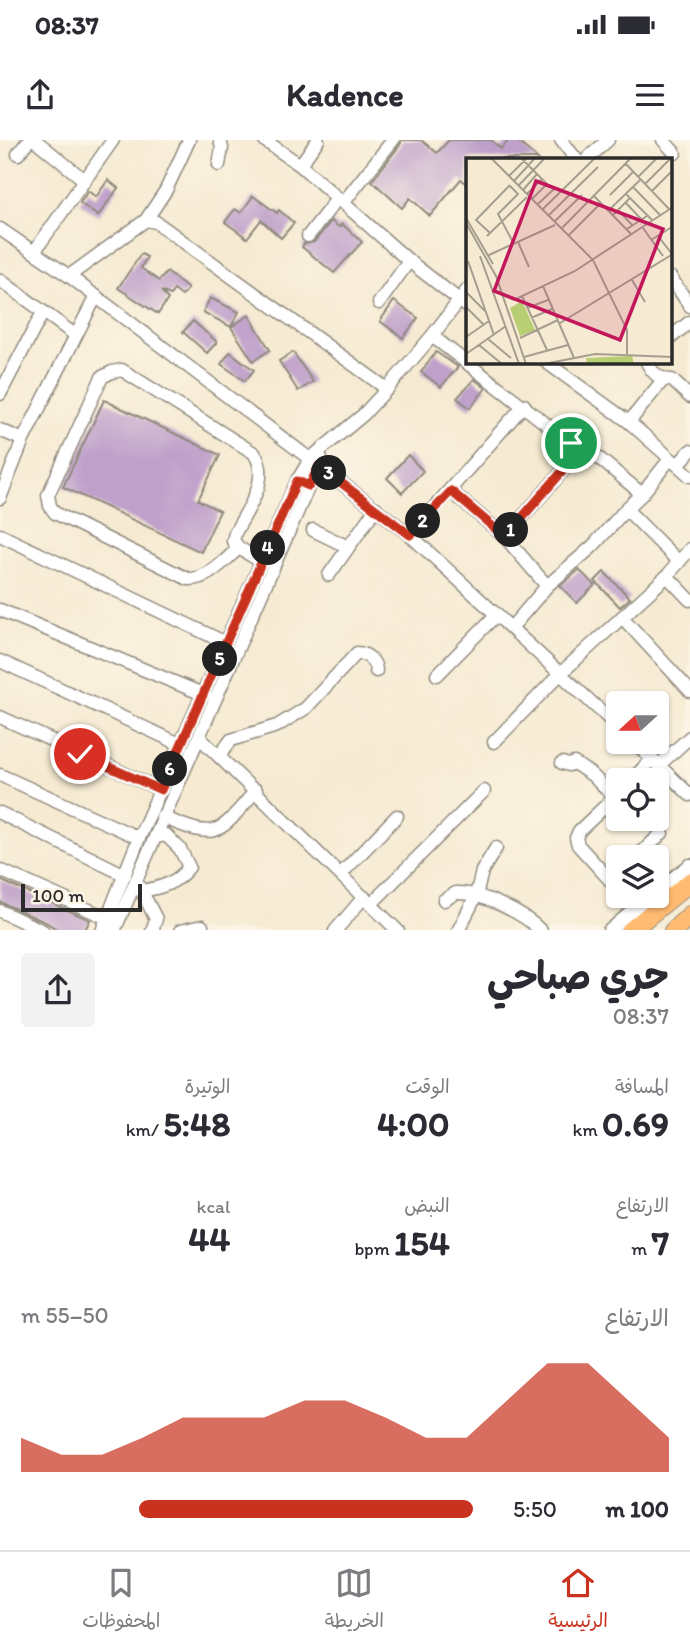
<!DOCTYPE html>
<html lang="ar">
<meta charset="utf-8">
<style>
body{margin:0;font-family:Itim,"Playpen Sans Arabic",sans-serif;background:#f2f2f3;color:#2b2b33;direction:rtl;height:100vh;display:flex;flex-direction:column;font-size:26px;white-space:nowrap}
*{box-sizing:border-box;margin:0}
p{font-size:23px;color:#7c7c81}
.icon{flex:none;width:38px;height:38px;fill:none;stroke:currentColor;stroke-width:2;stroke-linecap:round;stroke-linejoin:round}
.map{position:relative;height:790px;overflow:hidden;direction:ltr}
.panel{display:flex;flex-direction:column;background:#fff;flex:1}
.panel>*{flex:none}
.needle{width:46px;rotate:249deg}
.tools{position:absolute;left:606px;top:551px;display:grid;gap:14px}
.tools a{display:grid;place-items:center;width:63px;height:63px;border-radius:7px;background:#fff;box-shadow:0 2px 5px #0004;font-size:35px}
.scale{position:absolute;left:21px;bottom:18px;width:121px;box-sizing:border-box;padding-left:7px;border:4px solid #2b2b2b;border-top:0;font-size:19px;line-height:24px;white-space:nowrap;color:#2b2b2b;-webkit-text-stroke:5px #fcf5e5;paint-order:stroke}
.pin{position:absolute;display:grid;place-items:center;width:60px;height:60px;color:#fff;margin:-30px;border:4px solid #fff;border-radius:50%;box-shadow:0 2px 7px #0007}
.km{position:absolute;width:35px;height:35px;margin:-18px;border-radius:50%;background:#222;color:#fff;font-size:19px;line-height:35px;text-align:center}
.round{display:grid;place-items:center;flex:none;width:74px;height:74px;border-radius:7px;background:#f2f2f3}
.overview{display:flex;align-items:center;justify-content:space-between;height:119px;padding:0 21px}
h1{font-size:38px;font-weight:700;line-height:52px}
.metrics{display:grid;grid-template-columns:repeat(3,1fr);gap:10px;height:119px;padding:7px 21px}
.metrics div{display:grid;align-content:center}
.metrics b{font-size:35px;font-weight:700}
.metrics small{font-size:19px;font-weight:400}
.metrics p{font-size:19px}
.chart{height:196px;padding:14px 21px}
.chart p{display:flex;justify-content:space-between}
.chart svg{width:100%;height:126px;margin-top:7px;fill:#c8321e;opacity:.7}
ul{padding:0 21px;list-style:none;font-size:23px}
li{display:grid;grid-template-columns:112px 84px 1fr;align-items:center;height:52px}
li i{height:18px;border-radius:9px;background:#c8321e}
.status{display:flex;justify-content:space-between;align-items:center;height:49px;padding:0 35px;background:#fff;direction:ltr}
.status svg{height:19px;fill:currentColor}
header{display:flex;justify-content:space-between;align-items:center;height:91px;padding:0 21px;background:#fff;font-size:32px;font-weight:700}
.menu{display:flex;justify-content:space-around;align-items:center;height:98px;border-top:2px solid #e1e1e2;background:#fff;font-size:19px;color:#7c7c81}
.menu a{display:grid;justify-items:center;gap:4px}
.menu .current{color:#c8321e}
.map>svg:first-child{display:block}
.building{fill:#bfa0cb}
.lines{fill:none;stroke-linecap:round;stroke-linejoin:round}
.minor-casing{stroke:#908a7e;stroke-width:15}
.highway-casing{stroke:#908a7e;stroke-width:20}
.minor{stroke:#fff;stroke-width:12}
.highway{stroke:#ffbb71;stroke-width:18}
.route-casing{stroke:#fff;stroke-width:14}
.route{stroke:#c8321e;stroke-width:9}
.inset-road{fill:none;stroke:#a59e8f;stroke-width:2}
.view{fill:#c2185b;fill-opacity:0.15;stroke:#c2185b;stroke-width:3.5}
.inset-edge{fill:none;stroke:#2b2b2b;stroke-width:3.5}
</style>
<div class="status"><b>08:37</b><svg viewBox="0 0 49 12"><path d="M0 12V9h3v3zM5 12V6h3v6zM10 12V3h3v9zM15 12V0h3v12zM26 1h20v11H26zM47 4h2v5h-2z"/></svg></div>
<header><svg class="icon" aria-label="menu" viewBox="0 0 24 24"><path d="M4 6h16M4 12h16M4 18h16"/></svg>Kadence<svg class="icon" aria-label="share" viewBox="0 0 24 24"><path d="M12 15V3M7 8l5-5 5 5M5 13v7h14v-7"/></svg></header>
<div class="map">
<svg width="690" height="791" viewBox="0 0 690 791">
<rect width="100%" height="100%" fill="#fcf5e5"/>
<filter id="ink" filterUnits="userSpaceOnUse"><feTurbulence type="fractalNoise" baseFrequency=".0143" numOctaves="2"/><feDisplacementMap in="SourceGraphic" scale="14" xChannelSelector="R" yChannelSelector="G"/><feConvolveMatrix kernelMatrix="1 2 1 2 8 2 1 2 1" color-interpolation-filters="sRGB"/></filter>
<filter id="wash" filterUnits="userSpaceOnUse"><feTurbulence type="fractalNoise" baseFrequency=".00686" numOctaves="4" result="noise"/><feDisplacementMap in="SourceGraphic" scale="28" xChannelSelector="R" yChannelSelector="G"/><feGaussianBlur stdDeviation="1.57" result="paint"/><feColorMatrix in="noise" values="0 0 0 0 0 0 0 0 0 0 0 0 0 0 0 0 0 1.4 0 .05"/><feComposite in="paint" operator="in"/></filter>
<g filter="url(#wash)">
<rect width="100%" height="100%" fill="#f6ead2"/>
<g id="blocks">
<g class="building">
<polygon points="402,0 421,0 437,13 449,0 491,0 501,9 509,0 516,0 538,19 468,19 468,45 461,39 430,76 410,58 402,68 372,41 400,5"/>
<polygon points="108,40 118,48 98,76 80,63 88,51 96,57"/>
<polygon points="253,56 277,73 279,70 294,83 281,98 261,80 247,98 225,82 235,69 241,73"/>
<polygon points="331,81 339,87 342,84 362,102 334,133 302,107 304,104 314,102"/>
<polygon points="141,114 147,117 141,128 159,141 167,132 188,149 182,156 174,150 170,155 161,151 168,159 158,174 118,148"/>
<polygon points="210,158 239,172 231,187 203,172"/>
<polygon points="394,161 418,178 403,198 380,181"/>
<polygon points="249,175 270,210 253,221 231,187"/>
<polygon points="193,181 217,202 207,213 183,192"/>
<polygon points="230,212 254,230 245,241 221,224"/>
<polygon points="293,212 313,242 298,251 279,221"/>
<polygon points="436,212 458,227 441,247 421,232"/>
<polygon points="474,239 486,248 470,268 457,258"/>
<polygon points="104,260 220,315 198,360 220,371 201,412 63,347"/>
<polygon points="408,315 423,331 402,353 387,338"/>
<polygon points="579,430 595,445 577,463 560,446"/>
<polygon points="604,432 630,458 620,467 595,441"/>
<polygon points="0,740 90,780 85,790 58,790 47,783 0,762"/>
</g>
</g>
</g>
<g filter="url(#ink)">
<use href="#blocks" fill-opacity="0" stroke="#908a7e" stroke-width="2"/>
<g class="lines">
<defs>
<g id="minor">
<polyline points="35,0 83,39"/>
<polyline points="264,0 300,25 409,121 468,167"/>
<polyline points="561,0 576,19"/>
<polyline points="663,0 675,13"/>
<polyline points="18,14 29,0"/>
<polyline points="587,19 608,0"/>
<polyline points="219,25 222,8 220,0"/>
<polyline points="300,25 318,0"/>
<polyline points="343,63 393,0"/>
<polyline points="146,80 156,82 387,249"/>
<polyline points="0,89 69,136 410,395 618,587"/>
<polyline points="308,96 337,59"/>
<polyline points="34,112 113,0"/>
<polyline points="69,136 146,80 166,50 189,0"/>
<polyline points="671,138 690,166"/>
<polyline points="0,140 75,195"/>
<polyline points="379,163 409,121"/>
<polyline points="432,196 571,303 600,319 642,354"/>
<polyline points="671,197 690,182"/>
<polyline points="546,222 629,282 690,336"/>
<path d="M 647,222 C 652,233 660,240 672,240 L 690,257"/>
<polyline points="0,254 43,172"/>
<polyline points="629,282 663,240"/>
<polyline points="0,290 23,300"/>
<polyline points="670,319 642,354 626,369 679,422"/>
<polyline points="678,325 690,311"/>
<polyline points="451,351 505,397 547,446"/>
<polyline points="0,358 23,300 96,156"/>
<polyline points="313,390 348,407"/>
<polyline points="0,395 226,503"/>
<polyline points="410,395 524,265"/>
<polyline points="505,397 582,309"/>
<path d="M 239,408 C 225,420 208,440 188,439 L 55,373 L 50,366 L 48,355 L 102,237 L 112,232 L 122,230 L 254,313 C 272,339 247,369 235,393 L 233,401 L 239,408 L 262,422"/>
<polyline points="329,435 376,368"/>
<polyline points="667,436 690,460"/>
<polyline points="0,470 205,555"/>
<polyline points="622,477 690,551"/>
<polyline points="511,488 547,446 593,406 626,369"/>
<polyline points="0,521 182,605"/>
<polyline points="437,535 497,474"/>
<polyline points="0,577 161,650"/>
<polyline points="199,597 398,791"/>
<polyline points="494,602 560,534 667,436 690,409"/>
<polyline points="634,602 690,655"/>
<path d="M 219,616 L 231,600 L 277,586 L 306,568 L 357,513 C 366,513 376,521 376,531"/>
<polyline points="562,623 569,625 574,623 592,635 614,657"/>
<polyline points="659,625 690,597"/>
<polyline points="0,635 139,698"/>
<polyline points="631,640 653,619"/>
<polyline points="618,654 579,691 576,698 578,705 618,749"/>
<polyline points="0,673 125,735"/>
<path d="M 162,677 C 219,701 218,695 256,650"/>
<polyline points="636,718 662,693 662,687 655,679"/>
<polyline points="0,730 107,778"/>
<polyline points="341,734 397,676"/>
<polyline points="139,746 156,779 152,791"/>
<path d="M 141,751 C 161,748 177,743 189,727 L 180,709 L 166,695 L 155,697"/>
<polyline points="656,751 690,725"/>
<polyline points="625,756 635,767"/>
<path d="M 444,760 L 456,753 C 480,752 524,773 541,791"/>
<polyline points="371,764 484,651"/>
<polyline points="0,771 43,791"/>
<polyline points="102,791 139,698 297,341 311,318 363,275 387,249 432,196 468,149"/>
<polyline points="114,791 321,318"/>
<polyline points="180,791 202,786"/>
<polyline points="335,791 364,757"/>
<polyline points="458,791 476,756 482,731 496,708"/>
<polyline points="609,791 650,756"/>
</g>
<g id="highway">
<polyline points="630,791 690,742"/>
<polyline points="673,791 690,775"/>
</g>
</defs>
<use href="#minor" class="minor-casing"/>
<use href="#highway" class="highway-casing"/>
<use href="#minor" class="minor"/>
<use href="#highway" class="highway"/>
</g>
</g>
<g class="lines" filter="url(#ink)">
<defs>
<polyline id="route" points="80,614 161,650 297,341 309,346 319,326 410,395 451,351 505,397 582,309 571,303"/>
</defs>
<use href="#route" class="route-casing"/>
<use href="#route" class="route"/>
</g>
<g transform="translate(466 18)">
<rect width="206" height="206" fill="#f6ead2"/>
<path d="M 56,143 L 69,172 L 54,178 L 44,150 ZM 166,198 L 168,206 L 121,206 L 120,200 Z" fill="#b7ce72"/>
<path class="inset-road" d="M 25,0 L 127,102 L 161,172 L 161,196M 55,0 L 81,26 L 66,41M 160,6 L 204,52M 43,18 L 61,0M 172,19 L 191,0M 48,23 L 69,0M 179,26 L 205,0M 44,28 L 52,36 L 32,56 L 48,86M 52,28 L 79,0M 167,29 L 195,58M 57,32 L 71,16M 186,33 L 207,12M 61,36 L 76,21M 160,36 L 187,63M 127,37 L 166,77M 144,37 L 167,14M 160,45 L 176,62M 72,46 L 89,30M 77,51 L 129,0M 143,52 L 174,22M 152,52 L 167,68M 83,57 L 132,9M 147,57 L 164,40M 0,60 L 27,106M 89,63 L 116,37M 0,65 L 30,118 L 60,206M 96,70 L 165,0M 177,70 L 197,98M 161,71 L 181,58M 24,75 L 10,62 L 44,27M 103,77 L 135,45M 21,78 L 61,39M 192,78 L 206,96M 185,82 L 206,69M 52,84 L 63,109M 23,97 L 89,67M 14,98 L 53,206M 2,103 L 28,177M 166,122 L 179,144M 77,128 L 108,200M 0,134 L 19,153M 39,138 L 48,142 L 109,113 L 207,49M 56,138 L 81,192M 0,149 L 18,167M 61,150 L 82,142M 65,160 L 86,151M 94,165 L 207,96M 0,179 L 23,163M 54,180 L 92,162M 22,181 L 45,200M 13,187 L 36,206M 0,196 L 40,168M 58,199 L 102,187M 78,206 L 129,196 L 207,199"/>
<path class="view" d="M 70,23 L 197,71 L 154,182 L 28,133 Z"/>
<rect width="206" height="206" class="inset-edge"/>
</g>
</svg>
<div class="tools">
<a><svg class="needle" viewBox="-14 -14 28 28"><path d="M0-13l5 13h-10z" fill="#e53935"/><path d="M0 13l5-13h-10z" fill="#7c7c81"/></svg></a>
<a><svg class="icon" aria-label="locate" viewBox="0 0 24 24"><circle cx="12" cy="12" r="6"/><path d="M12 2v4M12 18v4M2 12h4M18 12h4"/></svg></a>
<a><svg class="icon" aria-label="layers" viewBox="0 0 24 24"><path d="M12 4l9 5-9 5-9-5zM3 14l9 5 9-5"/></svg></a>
</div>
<div class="scale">100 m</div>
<div class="pin" style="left:571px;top:303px;background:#1e9e55"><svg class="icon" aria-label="arrive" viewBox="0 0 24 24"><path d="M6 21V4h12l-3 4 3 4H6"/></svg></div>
<div class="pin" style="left:80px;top:614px;background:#d93025"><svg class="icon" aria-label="check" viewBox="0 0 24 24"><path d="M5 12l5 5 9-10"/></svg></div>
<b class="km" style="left:511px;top:390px">1</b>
<b class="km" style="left:423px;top:381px">2</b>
<b class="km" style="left:329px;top:333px">3</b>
<b class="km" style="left:268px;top:408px">4</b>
<b class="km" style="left:220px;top:519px">5</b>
<b class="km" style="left:170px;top:629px">6</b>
</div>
<section class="panel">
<div class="overview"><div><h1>جري صباحي</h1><p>08:37</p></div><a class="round"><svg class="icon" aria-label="share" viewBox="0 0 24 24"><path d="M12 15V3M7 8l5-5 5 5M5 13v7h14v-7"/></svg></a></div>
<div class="metrics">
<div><p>المسافة</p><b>0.69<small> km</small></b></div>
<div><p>الوقت</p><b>4:00</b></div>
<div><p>الوتيرة</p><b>5:48<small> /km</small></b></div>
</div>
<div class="metrics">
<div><p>الارتفاع</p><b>7<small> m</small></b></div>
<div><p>النبض</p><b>154<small> bpm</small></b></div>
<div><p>kcal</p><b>44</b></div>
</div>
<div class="chart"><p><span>الارتفاع</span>50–55 m</p>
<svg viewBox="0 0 160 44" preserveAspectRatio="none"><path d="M0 44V32L10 38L20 38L30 32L40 25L50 25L60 25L70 19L80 19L90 25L100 32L110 32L120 19L130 6L140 6L150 19L160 32V44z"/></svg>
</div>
<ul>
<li><b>100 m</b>5:50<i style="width:74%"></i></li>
</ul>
</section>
<nav class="menu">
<a class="current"><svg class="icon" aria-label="home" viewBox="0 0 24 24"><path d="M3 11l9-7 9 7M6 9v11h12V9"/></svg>الرئيسية</a>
<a><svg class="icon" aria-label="map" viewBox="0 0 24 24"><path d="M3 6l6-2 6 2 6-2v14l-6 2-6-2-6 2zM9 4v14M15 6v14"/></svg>الخريطة</a>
<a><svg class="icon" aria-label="saved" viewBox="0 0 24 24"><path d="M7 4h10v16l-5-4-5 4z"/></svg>المحفوظات</a>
</nav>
